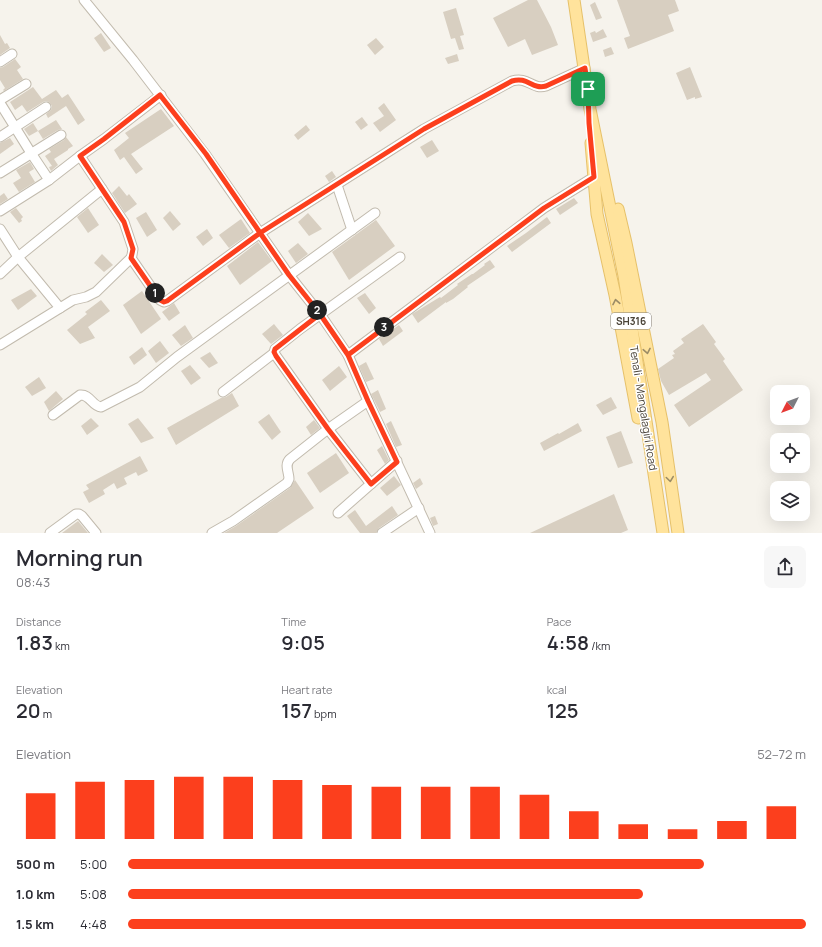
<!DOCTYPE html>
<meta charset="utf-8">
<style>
body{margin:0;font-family:Manrope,sans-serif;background:#f7f7f7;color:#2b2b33;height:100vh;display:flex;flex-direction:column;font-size:15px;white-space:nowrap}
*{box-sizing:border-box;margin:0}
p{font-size:13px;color:#7c7c81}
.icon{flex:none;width:22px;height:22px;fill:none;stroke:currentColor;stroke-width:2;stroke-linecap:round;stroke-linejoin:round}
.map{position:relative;height:533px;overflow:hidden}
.details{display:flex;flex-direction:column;background:#fff;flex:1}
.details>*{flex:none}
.needle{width:26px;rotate:228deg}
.tools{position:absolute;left:770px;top:385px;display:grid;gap:8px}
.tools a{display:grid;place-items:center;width:40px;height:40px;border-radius:8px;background:#fff;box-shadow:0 4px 16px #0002;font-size:20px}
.pin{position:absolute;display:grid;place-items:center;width:34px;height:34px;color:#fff;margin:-17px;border-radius:8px;box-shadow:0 2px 6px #0006}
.km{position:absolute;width:20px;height:20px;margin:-10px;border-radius:50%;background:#222;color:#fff;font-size:11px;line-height:20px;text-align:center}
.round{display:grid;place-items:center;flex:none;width:42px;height:42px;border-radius:8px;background:#f7f7f7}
.overview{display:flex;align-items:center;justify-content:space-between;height:68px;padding:0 16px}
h1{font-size:22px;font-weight:600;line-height:30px}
.stats{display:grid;grid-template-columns:repeat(3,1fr);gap:6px;height:68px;padding:4px 16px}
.stats div{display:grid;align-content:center}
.stats b{font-size:20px;font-weight:600}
.stats small{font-size:11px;font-weight:400}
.stats p{font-size:11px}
.chart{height:112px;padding:8px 16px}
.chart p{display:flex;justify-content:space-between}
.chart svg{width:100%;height:72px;margin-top:4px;stroke:#fc3f1d;stroke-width:6}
ul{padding:0 16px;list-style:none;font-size:13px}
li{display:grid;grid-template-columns:64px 48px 1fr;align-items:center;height:30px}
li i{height:10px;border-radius:5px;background:#fc3f1d}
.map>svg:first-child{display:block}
.building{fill:#d8cfc1}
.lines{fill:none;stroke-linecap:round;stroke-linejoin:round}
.minor-casing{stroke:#c2bbae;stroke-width:11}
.major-casing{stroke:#e6c16a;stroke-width:13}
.minor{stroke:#fff;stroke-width:9}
.major{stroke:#ffe39c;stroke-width:11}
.oneway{stroke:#9c8c66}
.route-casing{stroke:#fff;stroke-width:8}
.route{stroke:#fc3f1d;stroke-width:5}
.labels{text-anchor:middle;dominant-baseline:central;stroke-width:3;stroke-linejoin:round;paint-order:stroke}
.shield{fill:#fff;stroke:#817c74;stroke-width:1}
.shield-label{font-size:10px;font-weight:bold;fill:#4b4439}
.street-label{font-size:11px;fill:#4b4439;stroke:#fff}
</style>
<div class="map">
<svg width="822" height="533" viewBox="0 0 822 533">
<rect width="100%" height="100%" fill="#f6f3ec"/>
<g class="building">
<polygon points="528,0 537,0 551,27 558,45 532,55 525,39 508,47 493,18"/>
<polygon points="617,0 675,0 679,11 668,15 674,31 628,49 624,38 630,36"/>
<polygon points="595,2 602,18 596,20 590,5"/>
<polygon points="456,8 464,35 460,36 464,49 459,50 455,38 451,39 443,12"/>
<polygon points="603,29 607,37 593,42 590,33 595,31 596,33"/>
<polygon points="101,33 111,48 104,52 94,38"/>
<polygon points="0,35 5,44 7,43 10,48 0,55"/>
<polygon points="376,38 384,47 375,55 367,45"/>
<polygon points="611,47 614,54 605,57 603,50"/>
<polygon points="457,54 459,61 448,64 445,58"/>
<polygon points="15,59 21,67 17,70 23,79 4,91 3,90 5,88 0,80 0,68 3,67"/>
<polygon points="690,67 702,97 695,99 695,97 687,100 676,73"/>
<polygon points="33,87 42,99 56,90 62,98 68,94 85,120 78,125 66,106 48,118 46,114 51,110 52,106 49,102 46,101 43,102 27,112 22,105 15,110 10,102"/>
<polygon points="384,103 396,120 380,132 373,123 384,116 378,108"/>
<polygon points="161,109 174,126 131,154 143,169 136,174 124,157 120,160 114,150 129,138 125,133"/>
<polygon points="362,117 368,125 361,130 355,122"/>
<polygon points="56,120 62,129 58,130 43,139 38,131"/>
<polygon points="33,123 38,131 29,136 24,129"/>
<polygon points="306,125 310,130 298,140 294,135"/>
<polygon points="66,137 73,146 68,149 68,150 54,159 58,165 51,171 49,167 52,166 45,156 51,152 49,149 64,140"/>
<polygon points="10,138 14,144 0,154 0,143"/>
<polygon points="432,140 439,151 427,158 420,147"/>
<polygon points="30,162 34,169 29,172 35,182 19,192 13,183 21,178 16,170"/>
<polygon points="332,171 336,177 329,182 325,176"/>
<polygon points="119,186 127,196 129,194 137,204 125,213 112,193"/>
<polygon points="4,193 8,199 0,204 0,196"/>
<polygon points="574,198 578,203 560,215 556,209"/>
<polygon points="16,208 23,217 21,219 22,221 19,223 10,212"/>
<polygon points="88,208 99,225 88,233 77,217"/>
<polygon points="170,211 181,224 173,231 163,218"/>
<polygon points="146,212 157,230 147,237 136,218"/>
<polygon points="308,213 322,229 309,236 298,222"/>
<polygon points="547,217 551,223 512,252 507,246 526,233"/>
<polygon points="241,219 250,233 229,248 219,235"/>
<polygon points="376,220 395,246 349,280 332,252"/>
<polygon points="207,229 213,238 203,246 196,237"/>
<polygon points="258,242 272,261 240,285 227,266"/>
<polygon points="298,243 308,254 296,263 288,251"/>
<polygon points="102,254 113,265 104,272 94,263"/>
<polygon points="490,260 495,267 467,286 468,287 453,299 446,303 446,302 418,323 412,314 440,297 441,298 458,285 457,284 472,274 473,274 485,265 484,264"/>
<polygon points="31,289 37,296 18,310 11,300"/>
<polygon points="142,291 161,319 141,334 123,305"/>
<polygon points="365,293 376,308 369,314 357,298"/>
<polygon points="101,300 110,311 88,327 95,338 80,344 67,330 87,314 85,312"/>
<polygon points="174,303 180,313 169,321 162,312"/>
<polygon points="274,324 283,335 271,344 262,334"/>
<polygon points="703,324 716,342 714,344 725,359 723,361 743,390 689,427 674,405 711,380 706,373 669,395 661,381 658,369 674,358 672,355 675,354 673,351 684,343 681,339"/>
<polygon points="185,325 193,338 181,346 172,335"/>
<polygon points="399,325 403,331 383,346 379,339"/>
<polygon points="160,341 169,353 156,363 148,351"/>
<polygon points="142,347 147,355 134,365 129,357"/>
<polygon points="210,352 218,363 209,368 200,358"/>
<polygon points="366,362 374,379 366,382 359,366"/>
<polygon points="190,365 201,378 191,385 181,371"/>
<polygon points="339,366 347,377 330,391 322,380"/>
<polygon points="39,377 46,388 32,396 25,387"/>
<polygon points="378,390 386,409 380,412 371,394"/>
<polygon points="56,391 63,399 49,411 44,402"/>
<polygon points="232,393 239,406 176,445 167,428 221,398 226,397"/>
<polygon points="611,397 617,408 603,415 596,405"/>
<polygon points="269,414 281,432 272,440 258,422"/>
<polygon points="91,418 99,426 87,435 81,426"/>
<polygon points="138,418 154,438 141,443 128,424"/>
<polygon points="314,420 320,428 311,435 306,427"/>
<polygon points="391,421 402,445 396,447 386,424"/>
<polygon points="578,423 582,431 544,451 540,443 558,433 559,434"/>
<polygon points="621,431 633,463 618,468 606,437"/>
<polygon points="382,446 389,460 385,464 377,450"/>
<polygon points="336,453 349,473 320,493 307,473"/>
<polygon points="140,456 148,471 138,476 136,472 124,478 127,484 117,489 114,483 103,490 105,494 89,503 83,492 89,489 86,485"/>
<polygon points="394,476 401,485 387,496 380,488"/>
<polygon points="420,478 423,484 416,489 413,483"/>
<polygon points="295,480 314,508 277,533 224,533 236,526 290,488"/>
<polygon points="614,494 628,530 621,533 530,533"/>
<polygon points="392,506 398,515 379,528 376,533 360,533 347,516 355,510 366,526"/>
<polygon points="435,516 438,524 433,526 430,518"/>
<polygon points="78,521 88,533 62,533"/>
</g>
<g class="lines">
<defs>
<g id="minor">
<polyline points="84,0 133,60 205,154 289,275 320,314 348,355 368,401 430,533"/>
<polyline points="0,62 12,54"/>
<polyline points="0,100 26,84"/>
<polyline points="0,103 31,153 49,180"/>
<polyline points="0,137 46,107"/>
<polyline points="0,173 61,135"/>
<polyline points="337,185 352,230"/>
<polyline points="0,211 49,180 80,156 104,139 161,95"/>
<polyline points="0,229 18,257 60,308"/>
<path d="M 131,258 L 160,300 L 164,302 L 167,301 L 260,233 L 424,129 L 512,81 C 528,76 532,90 546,86 L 585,68"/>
<polyline points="0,274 18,257 102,189"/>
<polyline points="0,345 73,300 86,297 96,292 131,258 132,255 133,249 124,222 80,156"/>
<polyline points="348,355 544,208 594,177"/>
<polyline points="223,392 274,353"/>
<path d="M 53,415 L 80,395 C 90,394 92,406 101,407 L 140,387 L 177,357 L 375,213"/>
<polyline points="371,484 328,429 274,353 275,349 300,329 400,257"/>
<polyline points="338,513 397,461"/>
<polyline points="50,533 76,514 79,514 82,516 96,533"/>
<path d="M 212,533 L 233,521 L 287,483 L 289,479 C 289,472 284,465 290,459 L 328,429 L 368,401"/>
<polyline points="382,533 419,508"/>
</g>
<g id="major">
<polyline points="574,0 590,109 624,276 663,533"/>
<polyline points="591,143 597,214 615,295 638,418"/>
<polyline points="618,209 626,243 662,422 678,533"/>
</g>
</defs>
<use href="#minor" class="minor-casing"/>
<use href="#major" class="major-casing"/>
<use href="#minor" class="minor"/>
<use href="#major" class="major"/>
</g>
<defs><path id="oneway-chevron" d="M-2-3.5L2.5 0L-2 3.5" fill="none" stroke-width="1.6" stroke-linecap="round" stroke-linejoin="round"/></defs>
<g class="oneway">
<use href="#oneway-chevron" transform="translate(616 302) rotate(-101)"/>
<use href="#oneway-chevron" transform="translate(647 351) rotate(79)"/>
<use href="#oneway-chevron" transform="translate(670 479) rotate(82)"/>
</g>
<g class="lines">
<defs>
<path id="route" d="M 588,89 L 585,68 L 546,86 C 532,90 528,76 512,81 L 424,129 L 260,233 L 167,301 L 164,302 L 160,300 L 131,258 L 133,249 L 124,222 L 80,156 L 104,139 L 160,95 L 206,154 L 289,275 L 320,314 L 348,355 L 368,401 L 397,462 L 371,484 L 328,429 L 276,356 L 274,352 L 275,349 L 320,314 L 348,355 L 544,208 L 594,177 L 589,123 L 588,89"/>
</defs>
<use href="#route" class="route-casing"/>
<use href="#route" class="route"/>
</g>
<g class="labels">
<rect class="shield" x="611" y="313" width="40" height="16" rx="3"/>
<g class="shield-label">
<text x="631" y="321">SH316</text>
</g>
<g class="street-label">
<text transform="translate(644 408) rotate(81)">Tenali - Mangalagiri Road</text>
</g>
</g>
</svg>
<div class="tools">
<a><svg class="needle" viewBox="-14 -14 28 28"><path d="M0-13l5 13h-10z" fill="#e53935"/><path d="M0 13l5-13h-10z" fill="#7c7c81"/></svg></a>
<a><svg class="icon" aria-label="locate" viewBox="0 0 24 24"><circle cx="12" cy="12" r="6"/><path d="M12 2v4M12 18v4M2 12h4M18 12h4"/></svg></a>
<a><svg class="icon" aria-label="layers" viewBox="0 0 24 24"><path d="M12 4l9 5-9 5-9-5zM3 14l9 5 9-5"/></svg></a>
</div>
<div class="pin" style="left:588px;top:89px;background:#1e9e55"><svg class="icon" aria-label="arrive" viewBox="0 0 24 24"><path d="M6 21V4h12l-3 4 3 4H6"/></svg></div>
<b class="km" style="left:155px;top:293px">1</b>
<b class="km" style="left:317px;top:310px">2</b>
<b class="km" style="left:384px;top:327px">3</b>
</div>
<section class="details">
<div class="overview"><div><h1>Morning run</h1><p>08:43</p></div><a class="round"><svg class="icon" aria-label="share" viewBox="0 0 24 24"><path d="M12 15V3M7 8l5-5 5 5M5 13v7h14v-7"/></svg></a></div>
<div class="stats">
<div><p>Distance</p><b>1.83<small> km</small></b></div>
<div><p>Time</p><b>9:05</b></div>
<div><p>Pace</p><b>4:58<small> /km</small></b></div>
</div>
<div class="stats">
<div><p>Elevation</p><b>20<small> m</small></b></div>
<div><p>Heart rate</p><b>157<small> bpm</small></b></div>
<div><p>kcal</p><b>125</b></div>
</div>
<div class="chart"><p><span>Elevation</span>52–72 m</p>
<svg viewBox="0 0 160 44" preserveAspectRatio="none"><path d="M5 44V16M15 44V9M25 44V8M35 44V6M45 44V6M55 44V8M65 44V11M75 44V12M85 44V12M95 44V12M105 44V17M115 44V27M125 44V35M135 44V38M145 44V33M155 44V24"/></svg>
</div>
<ul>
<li><b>500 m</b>5:00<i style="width:85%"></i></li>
<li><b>1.0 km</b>5:08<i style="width:76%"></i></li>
<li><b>1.5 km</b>4:48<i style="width:100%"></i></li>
</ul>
</section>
